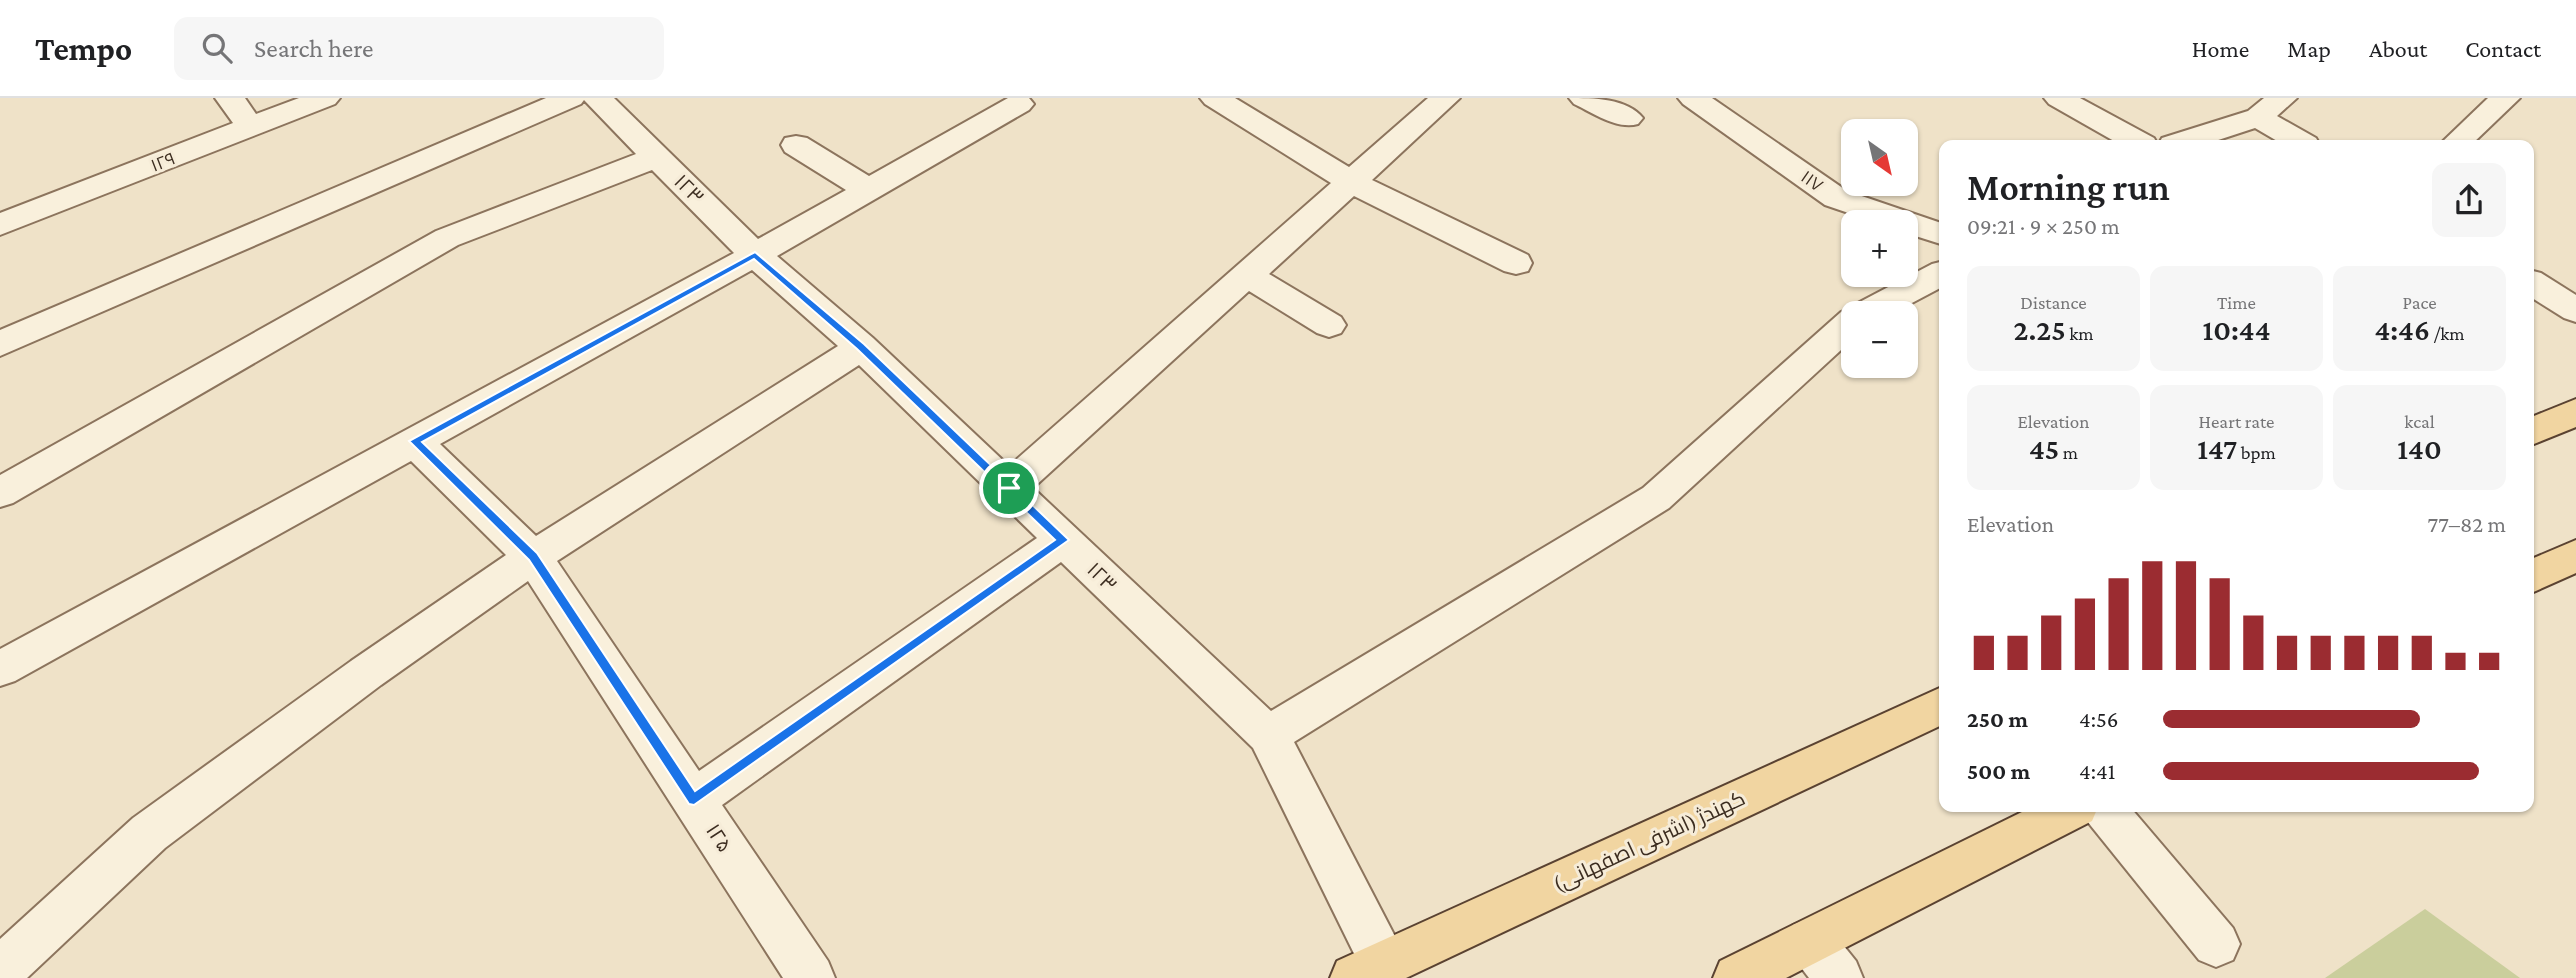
<!DOCTYPE html>
<meta charset="utf-8">
<style>
body{margin:0;font-family:"Crimson Pro",Cairo,serif;background:#f6f6f6;color:#202124;height:100vh;display:flex;flex-direction:column;font-size:26px;white-space:nowrap}
*{box-sizing:border-box;margin:0}
p{font-size:23px;color:#757577}
.icon{flex:none;width:38px;height:38px;fill:none;stroke:currentColor;stroke-width:2;stroke-linecap:round;stroke-linejoin:round}
.map{position:relative;flex:1;overflow:hidden}
.drawer{position:absolute;left:1939px;top:42px;width:595px;height:672px;display:flex;flex-direction:column;background:#fff;border-radius:14px;box-shadow:0 2px 5px #0004}
.drawer>*{flex:none}
.needle{width:46px;rotate:146deg}
.buttons{position:absolute;left:1841px;top:21px;display:grid;gap:14px}
.buttons a{display:grid;place-items:center;width:77px;height:77px;border-radius:14px;background:#fff;box-shadow:0 2px 5px #0004;font-size:35px}
.pin{position:absolute;display:grid;place-items:center;width:60px;height:60px;color:#fff;margin:-30px;border:4px solid #fff;border-radius:50%;box-shadow:0 2px 7px #0007}
.round{display:grid;place-items:center;flex:none;width:74px;height:74px;border-radius:14px;background:#f6f6f6}
.headline{display:flex;align-items:center;justify-content:space-between;height:119px;padding:0 28px}
h1{font-size:38px;font-weight:600;line-height:52px}
.figures{display:grid;grid-template-columns:repeat(3,1fr);gap:10px;height:119px;padding:7px 28px}
.figures div{display:grid;align-content:center;border-radius:14px;background:#f6f6f6;text-align:center}
.figures b{font-size:30px;font-weight:600}
.figures small{font-size:19px;font-weight:400}
.figures p{font-size:19px}
.chart{height:196px;padding:14px 28px}
.chart p{display:flex;justify-content:space-between}
.chart svg{width:100%;height:126px;margin-top:7px;stroke:#9b2c31;stroke-width:6}
ul{padding:0 28px;list-style:none;font-size:23px}
li{display:grid;grid-template-columns:112px 84px 1fr;align-items:center;height:52px}
li i{height:18px;border-radius:9px;background:#9b2c31}
header{display:flex;align-items:center;gap:42px;box-sizing:border-box;height:98px;padding:0 35px;background:#fff;border-bottom:2px solid #e0e0e0}
header strong{font-size:33px}
nav{display:flex;gap:38px;margin-inline-start:auto;font-size:24px}
.search{width:490px;height:63px;background:#f6f6f6;display:flex;align-items:center;gap:18px;box-sizing:border-box;padding:0 24px;border-radius:14px;color:#757577;font-size:26px}
.map>svg:first-child{display:block}
.green{fill:#cace9c}
.lines{fill:none;stroke-linecap:round;stroke-linejoin:round}
.street-casing{stroke:#8c745d;stroke-width:4}
.primary-casing{stroke:#5a4231;stroke-width:4}
.street{fill:#f9f0dc;fill-rule:evenodd}
.primary{fill:#f1d5a1;fill-rule:evenodd}
.route{fill:#1a73e8;stroke:#fff;stroke-width:2;fill-rule:evenodd}
.labels{text-anchor:middle;dominant-baseline:central;stroke-width:6;stroke-linejoin:round;paint-order:stroke}
.far-street-label{font-size:18px;fill:#3c2d20;stroke:#f6ecd8}
.street-label{font-size:21px;fill:#3c2d20;stroke:#f6ecd8}
</style>
<header>
<strong>Tempo</strong>
<div class="search"><svg class="icon" aria-label="search" viewBox="0 0 24 24"><circle cx="10" cy="10" r="6"/><path d="M15 15l6 6"/></svg>Search here</div>
<nav><a>Home</a><a>Map</a><a>About</a><a>Contact</a></nav>
</header>
<div class="map">
<svg width="2576" height="880" viewBox="0 0 2576 880">
<rect width="100%" height="100%" fill="#efe2c8"/>
<polygon class="green" points="2425,811 2520,880 2325,880"/>
<g class="lines">
<defs>
<g id="street">
<polygon points="215,0 245,0 256,16 299,0 340,0 335,6 0,137 0,115 233,25"/>
<path d="M 546,0 L 614,0 L 758,141 L 846,92 L 785,54 L 781,47 L 785,40 L 796,38 L 807,40 L 869,78 L 1008,0 L 1029,0 L 1034,6 L 1029,12 L 777,158 L 873,240 L 1009,368 L 1331,85 L 1205,6 L 1200,0 L 1235,0 L 1349,69 L 1428,0 L 1460,0 L 1372,82 L 1528,157 L 1532,165 L 1528,173 L 1516,176 L 1504,173 L 1354,98 L 1269,176 L 1341,219 L 1346,227 L 1341,235 L 1329,239 L 1317,235 L 1249,193 L 1033,390 L 1271,613 L 1643,390 L 1841,214 L 1852,211 L 1854,207 L 1932,166 L 1944,163 L 1944,188 L 1893,215 L 1853,215 L 1853,241 L 1669,410 L 1294,644 L 1401,850 L 1408,866 L 1402,880 L 1366,880 L 1253,650 L 1061,464 L 722,707 L 828,863 L 835,880 L 783,880 L 528,483 L 381,587 L 165,750 L 27,880 L 0,880 L 0,841 L 133,720 L 351,563 L 506,457 L 411,363 L 15,583 L 0,588 L 0,551 L 734,155 L 652,72 L 458,147 L 13,405 L 0,409 L 0,377 L 436,133 L 636,56 L 584,2 L 581,6 L 0,258 L 0,232 ZM 752,172 L 838,248 L 536,438 L 440,346 ZM 859,267 L 1037,440 L 699,673 L 557,463 Z"/>
<path d="M 1569,0 C 1593,0 1627,0 1643,20 L 1638,26 C 1617,32 1593,15 1574,6 Z"/>
<polygon points="1678,0 1712,0 1847,93 1944,126 1944,147 1906,135 1906,124 1875,124 1825,107 1683,6"/>
<polygon points="2044,0 2080,0 2154,40 2158,47 2162,40 2248,13 2264,0 2297,0 2277,18 2316,40 2320,47 2284,47 2255,30 2203,47 2121,47 2049,6"/>
<polygon points="2488,0 2520,0 2471,47 2439,47"/>
<polygon points="2529,172 2541,175 2576,197 2576,224 2564,220 2529,198"/>
<polygon points="2081,709 2130,709 2233,830 2240,846 2233,862 2216,869 2199,862 2087,723"/>
<polygon points="1810,820 1827,827 1856,863 1863,880 1809,880 1793,859 1786,843 1793,827"/>
</g>
<g id="primary">
<polygon points="2576,301 2576,329 2529,348 2529,320"/>
<polygon points="2576,442 2576,475 2529,496 2529,462"/>
<polygon points="1944,588 1944,626 1406,880 1330,880 1337,863"/>
<polygon points="2032,709 2098,709 2092,723 1786,880 1713,880 1720,863"/>
</g>
</defs>
<use href="#street" class="street-casing"/>
<use href="#primary" class="primary-casing"/>
<use href="#street" class="street"/>
<use href="#primary" class="primary"/>
</g>
<path class="route" d="M 755,154 L 864,246 L 1069,442 L 694,707 L 689,706 L 529,462 L 409,343 ZM 754,161 L 857,251 L 1055,442 L 695,693 L 537,455 L 422,344 Z"/>
<g class="labels">
<g class="far-street-label">
<text transform="translate(163 64) rotate(-21)">۱۲۹</text>
<text transform="translate(1812 83) rotate(35)">۱۱۷</text>
</g>
<g class="street-label">
<text transform="translate(689 91) rotate(45)">۱۲۳</text>
<text transform="translate(1102 479) rotate(44)">۱۲۳</text>
<text transform="translate(719 740) rotate(57)">۱۲۵</text>
<text transform="translate(1649 743) rotate(-25)">کهندژ (اشرفی اصفهانی)</text>
</g>
</g>
</svg>
<div class="buttons">
<a><svg class="needle" viewBox="-14 -14 28 28"><path d="M0-13l5 13h-10z" fill="#e53935"/><path d="M0 13l5-13h-10z" fill="#757577"/></svg></a>
<a>+</a>
<a>−</a>
</div>
<div class="pin" style="left:1009px;top:390px;background:#1e9e55"><svg class="icon" aria-label="arrive" viewBox="0 0 24 24"><path d="M6 21V4h12l-3 4 3 4H6"/></svg></div>
<section class="drawer">
<div class="headline"><div><h1>Morning run</h1><p>09:21 · 9 × 250 m</p></div><a class="round"><svg class="icon" aria-label="share" viewBox="0 0 24 24"><path d="M12 15V3M7 8l5-5 5 5M5 13v7h14v-7"/></svg></a></div>
<div class="figures">
<div><p>Distance</p><b>2.25<small> km</small></b></div>
<div><p>Time</p><b>10:44</b></div>
<div><p>Pace</p><b>4:46<small> /km</small></b></div>
</div>
<div class="figures">
<div><p>Elevation</p><b>45<small> m</small></b></div>
<div><p>Heart rate</p><b>147<small> bpm</small></b></div>
<div><p>kcal</p><b>140</b></div>
</div>
<div class="chart"><p><span>Elevation</span>77–82 m</p>
<svg viewBox="0 0 160 44" preserveAspectRatio="none"><path d="M5 44V32M15 44V32M25 44V25M35 44V19M45 44V12M55 44V6M65 44V6M75 44V12M85 44V25M95 44V32M105 44V32M115 44V32M125 44V32M135 44V32M145 44V38M155 44V38"/></svg>
</div>
<ul>
<li><b>250 m</b>4:56<i style="width:75%"></i></li>
<li><b>500 m</b>4:41<i style="width:92%"></i></li>
</ul>
</section>
</div>
